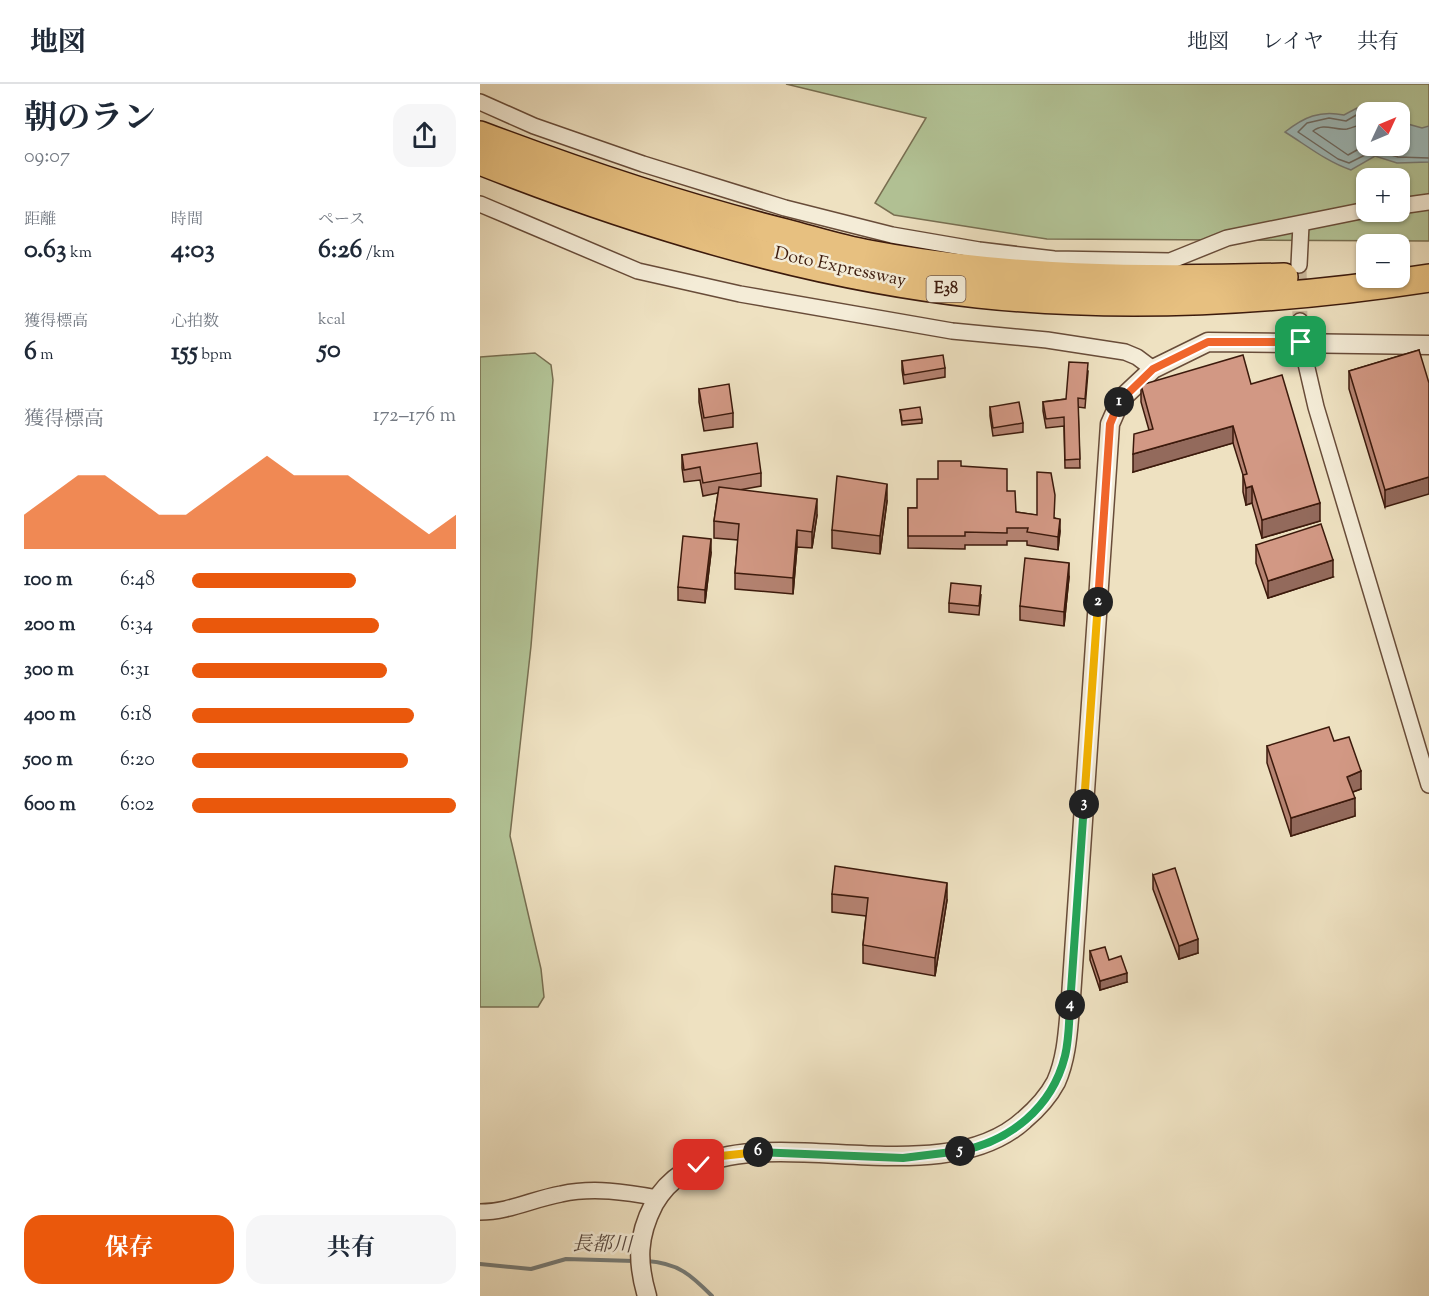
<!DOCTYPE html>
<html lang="ja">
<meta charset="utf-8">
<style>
body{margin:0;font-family:"Sorts Mill Goudy","Noto Serif JP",serif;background:#f6f6f7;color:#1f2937;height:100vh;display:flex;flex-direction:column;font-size:22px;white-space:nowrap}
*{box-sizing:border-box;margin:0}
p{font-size:20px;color:#747a83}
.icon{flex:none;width:33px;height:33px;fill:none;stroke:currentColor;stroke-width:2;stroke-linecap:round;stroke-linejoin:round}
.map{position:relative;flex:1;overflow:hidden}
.panel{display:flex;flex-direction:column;background:#fff;width:480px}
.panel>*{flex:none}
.needle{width:39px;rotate:46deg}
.controls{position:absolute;left:876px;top:18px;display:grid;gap:12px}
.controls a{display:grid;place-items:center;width:54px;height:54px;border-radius:12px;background:#fff;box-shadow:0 2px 4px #0004;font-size:30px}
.pin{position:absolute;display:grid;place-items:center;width:51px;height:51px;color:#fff;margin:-26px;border-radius:12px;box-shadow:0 3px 9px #0006}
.km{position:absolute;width:30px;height:30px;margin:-15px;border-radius:50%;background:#222;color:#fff;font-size:16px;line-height:30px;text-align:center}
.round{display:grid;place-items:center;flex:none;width:63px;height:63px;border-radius:18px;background:#f6f6f7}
.head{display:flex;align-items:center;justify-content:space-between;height:102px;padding:0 24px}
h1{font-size:33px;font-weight:700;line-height:45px}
.metrics{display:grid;grid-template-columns:repeat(3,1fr);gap:9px;height:102px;padding:6px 24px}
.metrics div{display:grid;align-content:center}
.metrics b{font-size:26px;font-weight:700}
.metrics small{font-size:16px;font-weight:400}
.metrics p{font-size:16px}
.chart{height:168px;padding:12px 24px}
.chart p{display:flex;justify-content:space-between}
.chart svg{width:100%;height:108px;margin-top:6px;fill:#ea580c;opacity:.7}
.button{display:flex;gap:12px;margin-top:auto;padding:12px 24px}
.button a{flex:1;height:69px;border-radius:18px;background:#ea580c;color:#fff;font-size:24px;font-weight:700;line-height:69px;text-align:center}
.button a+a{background:#f6f6f7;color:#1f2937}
ul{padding:0 24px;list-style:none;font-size:20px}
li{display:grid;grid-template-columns:96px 72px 1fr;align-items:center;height:45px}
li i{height:15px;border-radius:8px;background:#ea580c}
header{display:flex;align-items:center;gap:36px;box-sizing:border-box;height:84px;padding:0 30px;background:#fff;border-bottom:2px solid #e0e1e3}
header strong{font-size:28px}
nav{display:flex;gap:33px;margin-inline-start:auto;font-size:21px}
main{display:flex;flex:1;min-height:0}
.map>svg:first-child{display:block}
.green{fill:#b3c497;stroke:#786f52;stroke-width:1.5;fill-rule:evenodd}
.water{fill:#9dbbbc;stroke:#767b76;stroke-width:1.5}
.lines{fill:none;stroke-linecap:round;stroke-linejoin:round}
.shore{stroke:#6c6a64;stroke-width:1.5}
.stream{stroke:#767b76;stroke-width:4}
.minor-tunnel{stroke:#cab99d;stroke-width:15;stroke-dasharray:15 8;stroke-linecap:butt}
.minor-casing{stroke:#684c39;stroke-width:18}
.tertiary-casing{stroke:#684c39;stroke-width:21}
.motorway-casing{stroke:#3c1a0c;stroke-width:30}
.minor{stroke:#f4ecd7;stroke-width:15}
.tertiary{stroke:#f4ecd7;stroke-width:18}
.motorway{stroke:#e7c080;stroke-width:27}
.wall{fill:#b58372;stroke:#3c1a0c;stroke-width:1.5}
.shaded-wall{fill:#936a5c;stroke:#3c1a0c;stroke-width:1.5}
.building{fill:#d29884;stroke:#3c1a0c;stroke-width:1.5}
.split-1-casing{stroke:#fff;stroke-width:12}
.split-2-casing{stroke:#fff;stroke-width:12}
.split-3-casing{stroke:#fff;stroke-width:12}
.split-4-casing{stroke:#fff;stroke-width:12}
.split-5-casing{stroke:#fff;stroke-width:12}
.split-6-casing{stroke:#fff;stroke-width:12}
.split-7-casing{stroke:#fff;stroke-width:12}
.split-1{stroke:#f0652b;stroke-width:8}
.split-2{stroke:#f0652b;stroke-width:8}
.split-3{stroke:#f5b400;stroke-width:8}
.split-4{stroke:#22a559;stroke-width:8}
.split-5{stroke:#22a559;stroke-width:8}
.split-6{stroke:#22a559;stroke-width:8}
.split-7{stroke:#f5b400;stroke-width:8}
.labels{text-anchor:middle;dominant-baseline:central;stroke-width:5;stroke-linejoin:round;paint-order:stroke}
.shield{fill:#f4ecd7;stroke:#735949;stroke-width:1.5}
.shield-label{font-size:16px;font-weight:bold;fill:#3c1a0c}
.street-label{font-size:18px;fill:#3c1a0c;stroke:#f4ecd7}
.water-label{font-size:20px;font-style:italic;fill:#594a41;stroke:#f4ecd7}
</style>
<header>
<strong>地図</strong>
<nav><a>地図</a><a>レイヤ</a><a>共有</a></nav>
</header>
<main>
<section class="panel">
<div class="head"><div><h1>朝のラン</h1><p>09:07</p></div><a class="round"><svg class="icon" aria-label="share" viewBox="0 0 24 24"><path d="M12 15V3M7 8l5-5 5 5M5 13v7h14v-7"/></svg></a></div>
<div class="metrics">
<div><p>距離</p><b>0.63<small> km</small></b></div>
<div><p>時間</p><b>4:03</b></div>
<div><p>ペース</p><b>6:26<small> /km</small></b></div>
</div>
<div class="metrics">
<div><p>獲得標高</p><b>6<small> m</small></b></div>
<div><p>心拍数</p><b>155<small> bpm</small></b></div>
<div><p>kcal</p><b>50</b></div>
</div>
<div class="chart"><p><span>獲得標高</span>172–176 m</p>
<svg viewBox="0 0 160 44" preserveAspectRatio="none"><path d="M0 44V30L10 22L20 14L30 14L40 22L50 30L60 30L70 22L80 14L90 6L100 14L110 14L120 14L130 22L140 30L150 38L160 30V44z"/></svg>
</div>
<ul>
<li><b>100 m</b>6:48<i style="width:62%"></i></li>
<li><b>200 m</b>6:34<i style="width:71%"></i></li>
<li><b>300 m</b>6:31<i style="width:74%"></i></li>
<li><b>400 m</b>6:18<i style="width:84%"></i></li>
<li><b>500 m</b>6:20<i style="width:82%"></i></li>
<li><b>600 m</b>6:02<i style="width:100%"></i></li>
</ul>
<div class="button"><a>保存</a><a>共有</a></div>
</section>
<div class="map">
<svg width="949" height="1212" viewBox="0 0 949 1212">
<rect width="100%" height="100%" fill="#eee1c1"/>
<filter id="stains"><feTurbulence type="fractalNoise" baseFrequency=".00333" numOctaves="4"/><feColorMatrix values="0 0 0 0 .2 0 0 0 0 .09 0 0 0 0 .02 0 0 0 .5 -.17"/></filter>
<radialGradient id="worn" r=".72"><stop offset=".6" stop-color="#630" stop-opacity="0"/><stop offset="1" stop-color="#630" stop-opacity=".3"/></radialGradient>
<g class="green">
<path d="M 306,0 L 949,0 L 949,157 L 567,155 L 414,131 L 395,119 L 446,34 ZM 886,28 L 920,28 L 920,62 L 886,62 ZM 886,94 L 920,94 L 920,128 L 886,128 Z"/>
<polygon points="55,269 71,281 73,296 51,562 30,752 61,885 64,913 58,923 0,923 0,273"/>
</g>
<path class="water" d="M 884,23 L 886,31 L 886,62 L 920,62 L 920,28 L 914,28 L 922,28 L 928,40 L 942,44 L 949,42 L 949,78 L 917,79 L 895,72 L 871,86 C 847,78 826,61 805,48 C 824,33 840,26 864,31 L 877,24 Z"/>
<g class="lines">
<g class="shore">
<polyline points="886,34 878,30 866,37 849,34 827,39 818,48 858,75 869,79 895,66 918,73 949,74"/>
<path d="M 886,42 C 877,40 876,43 867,45 C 855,47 844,38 833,47 L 868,71 L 886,61"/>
</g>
<g class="stream">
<path d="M 167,1177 C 198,1179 211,1191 232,1212"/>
<polyline points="0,1180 51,1185 86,1175 154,1177"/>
</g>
<polyline class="minor-tunnel" points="819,181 820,237"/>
<defs>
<g id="minor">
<polyline points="0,18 54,42 163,80 305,124 412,151 499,166 574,175 690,177 747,154 886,126"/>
<polyline points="0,120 158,187 260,210 472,247 567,256 645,268 657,273 673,285"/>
<polyline points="920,122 949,118"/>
<polyline points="819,181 821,141"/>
<polyline points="820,237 821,258 836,323 949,701"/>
<path d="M 0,1128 C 29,1128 53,1115 81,1110 C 113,1103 146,1108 178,1114"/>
</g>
<path id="tertiary" d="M 167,1212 C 157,1178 157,1153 174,1120 C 235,1010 449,1123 544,1036 C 557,1025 568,1013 576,998 C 588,971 588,941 591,913 L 630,340 L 641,315 L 673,285 L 728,258 L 949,261"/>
<g id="motorway">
<path d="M 0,51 C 100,89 202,123 306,149 C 333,156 361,165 389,170 C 526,196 666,197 804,193"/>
<path d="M 0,77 C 157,139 329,192 498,210 C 647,226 800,217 949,194"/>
</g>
</defs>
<use href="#minor" class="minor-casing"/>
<use href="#tertiary" class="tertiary-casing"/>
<use href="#motorway" class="motorway-casing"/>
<use href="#minor" class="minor"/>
<use href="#tertiary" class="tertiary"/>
<use href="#motorway" class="motorway"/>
</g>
<g class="wall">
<polygon points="939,266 905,423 869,305 869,287"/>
<polygon points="422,277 465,284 465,293 424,300 422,286"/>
<polygon points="608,288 605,324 598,323 600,384 585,384 584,342 566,344 563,327 563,318 586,315"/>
<polygon points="771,300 840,437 782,454 772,419 766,421 763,408 763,391 753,359 653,388 669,346 661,318 661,301"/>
<polygon points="219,305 253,329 253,343 224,347 219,318"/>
<polygon points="510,323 543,339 543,348 513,352 510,332"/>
<polygon points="420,326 442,335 442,339 422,341"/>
<polygon points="202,371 281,389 281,402 259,406 337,431 332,464 317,463 313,510 255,505 255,489 258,456 234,454 234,437 238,409 223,412 220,396 204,398 202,384"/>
<polygon points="481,382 527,407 536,428 575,434 580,447 578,466 547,461 547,457 527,457 527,461 485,461 485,465 428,464 428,424 437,424 458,395"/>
<polygon points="407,417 400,470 352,464 352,446"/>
<polygon points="776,461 853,493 788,514 776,479"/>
<polygon points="231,469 225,519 198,516 198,503"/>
<polygon points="589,493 584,542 540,536 540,522"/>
<polygon points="501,511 499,531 469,528 469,519"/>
<polygon points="854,657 881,705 873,708 875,732 811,752 787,679 787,662"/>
<polygon points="673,791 718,869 699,875 673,805"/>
<polygon points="352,810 467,816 455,892 383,879 383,861 386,832 352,828"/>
<polygon points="610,867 647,898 620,906 610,876"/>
</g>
<g class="shaded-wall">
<polygon points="753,342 753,359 653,388 653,370"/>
<polygon points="949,393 949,410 905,423 905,406"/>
<polygon points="407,400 407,417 400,470 400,452"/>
<polygon points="772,402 772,419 766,421 766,404"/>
<polygon points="337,415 337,431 332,464 332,448"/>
<polygon points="840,419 840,437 782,454 782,436"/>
<polygon points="580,435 580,447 578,466 578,453"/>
<polygon points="317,446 317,463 313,510 313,494"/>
<polygon points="231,455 231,469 225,519 225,506"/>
<polygon points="853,476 853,493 788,514 788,497"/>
<polygon points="589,479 589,493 584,542 584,528"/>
<polygon points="881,687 881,705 867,710 867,693"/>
<polygon points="875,714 875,732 811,752 811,734"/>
<polygon points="467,799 467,816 455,892 455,874"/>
<polygon points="718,855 718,869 699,875 699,862"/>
<polygon points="647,889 647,898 620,906 620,897"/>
</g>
<g class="building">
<polygon points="939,266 949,299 949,393 905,406 869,287"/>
<polygon points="463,271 465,284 424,291 422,277"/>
<polygon points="763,271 771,300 802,291 840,419 782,436 772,402 766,404 763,391 767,390 753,342 653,370 654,350 673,345 661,301"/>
<polygon points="589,278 608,279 605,315 598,314 600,375 585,376 584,333 566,335 563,318 586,315"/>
<polygon points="249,300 253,329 224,334 219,305"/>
<polygon points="539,318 543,339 513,344 510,323"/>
<polygon points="440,323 442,335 422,337 420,326"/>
<polygon points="277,359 281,389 223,399 220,383 204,386 202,371"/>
<polygon points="458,377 481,377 481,382 527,385 527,407 535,407 536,428 557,431 557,388 571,389 575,411 574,434 580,435 578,453 547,448 548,444 527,444 527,449 485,448 485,452 428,452 428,424 437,424 437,395 458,395"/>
<polygon points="357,392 407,400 400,452 352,446"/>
<polygon points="239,403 337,415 332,448 317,446 313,494 255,489 259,440 234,437"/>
<polygon points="841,440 853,476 788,497 776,461"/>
<polygon points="203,452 231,455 225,506 198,503"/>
<polygon points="545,474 589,479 584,528 540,522"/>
<polygon points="471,499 501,502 499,522 469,519"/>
<polygon points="849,643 854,657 869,653 881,687 867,693 875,714 811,734 787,662"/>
<polygon points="355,782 467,799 455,874 383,861 388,814 352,810"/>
<polygon points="695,784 718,855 699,862 673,791"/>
<polygon points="625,863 629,876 641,872 647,889 620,897 610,867"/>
</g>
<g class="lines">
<defs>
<polyline id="split-1" points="639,318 673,285 728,258 821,258"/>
<polyline id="split-2" points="618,518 630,340 639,318"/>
<polyline id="split-3" points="604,720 618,518"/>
<polyline id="split-4" points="590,921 604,720"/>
<path id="split-5" d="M 480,1067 C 530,1057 572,1024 585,972 C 589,956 589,938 590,921"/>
<polyline id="split-6" points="278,1068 423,1074 480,1067"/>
<polyline id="split-7" points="219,1081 241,1072 278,1068"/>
</defs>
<use href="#split-1" class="split-1-casing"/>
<use href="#split-2" class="split-2-casing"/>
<use href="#split-3" class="split-3-casing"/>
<use href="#split-4" class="split-4-casing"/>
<use href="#split-5" class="split-5-casing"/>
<use href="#split-6" class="split-6-casing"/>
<use href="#split-7" class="split-7-casing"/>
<use href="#split-1" class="split-1"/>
<use href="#split-2" class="split-2"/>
<use href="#split-3" class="split-3"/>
<use href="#split-4" class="split-4"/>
<use href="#split-5" class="split-5"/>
<use href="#split-6" class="split-6"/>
<use href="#split-7" class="split-7"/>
</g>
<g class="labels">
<rect class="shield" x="446.5" y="192" width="39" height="26" rx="4.5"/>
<g class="shield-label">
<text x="466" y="205">E38</text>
</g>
<g class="street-label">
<text transform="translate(360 184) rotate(12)">Doto Expressway</text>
</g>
<g class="water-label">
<text transform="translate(122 1162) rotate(1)">長都川</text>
</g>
</g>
<rect width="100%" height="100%" filter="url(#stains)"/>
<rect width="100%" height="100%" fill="url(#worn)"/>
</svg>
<div class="controls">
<a><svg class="needle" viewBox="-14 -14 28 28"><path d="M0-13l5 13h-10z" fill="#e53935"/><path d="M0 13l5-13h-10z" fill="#747a83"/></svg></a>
<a>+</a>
<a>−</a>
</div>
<div class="pin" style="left:821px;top:258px;background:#1e9e55"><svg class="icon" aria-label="arrive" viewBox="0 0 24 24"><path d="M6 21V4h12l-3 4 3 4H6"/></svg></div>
<div class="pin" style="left:219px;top:1081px;background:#d93025"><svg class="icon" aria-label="check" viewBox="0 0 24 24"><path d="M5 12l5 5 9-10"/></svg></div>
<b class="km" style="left:639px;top:318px">1</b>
<b class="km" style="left:618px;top:518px">2</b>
<b class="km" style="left:604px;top:720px">3</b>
<b class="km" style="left:590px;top:921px">4</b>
<b class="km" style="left:480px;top:1067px">5</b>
<b class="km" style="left:278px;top:1068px">6</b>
</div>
</main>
